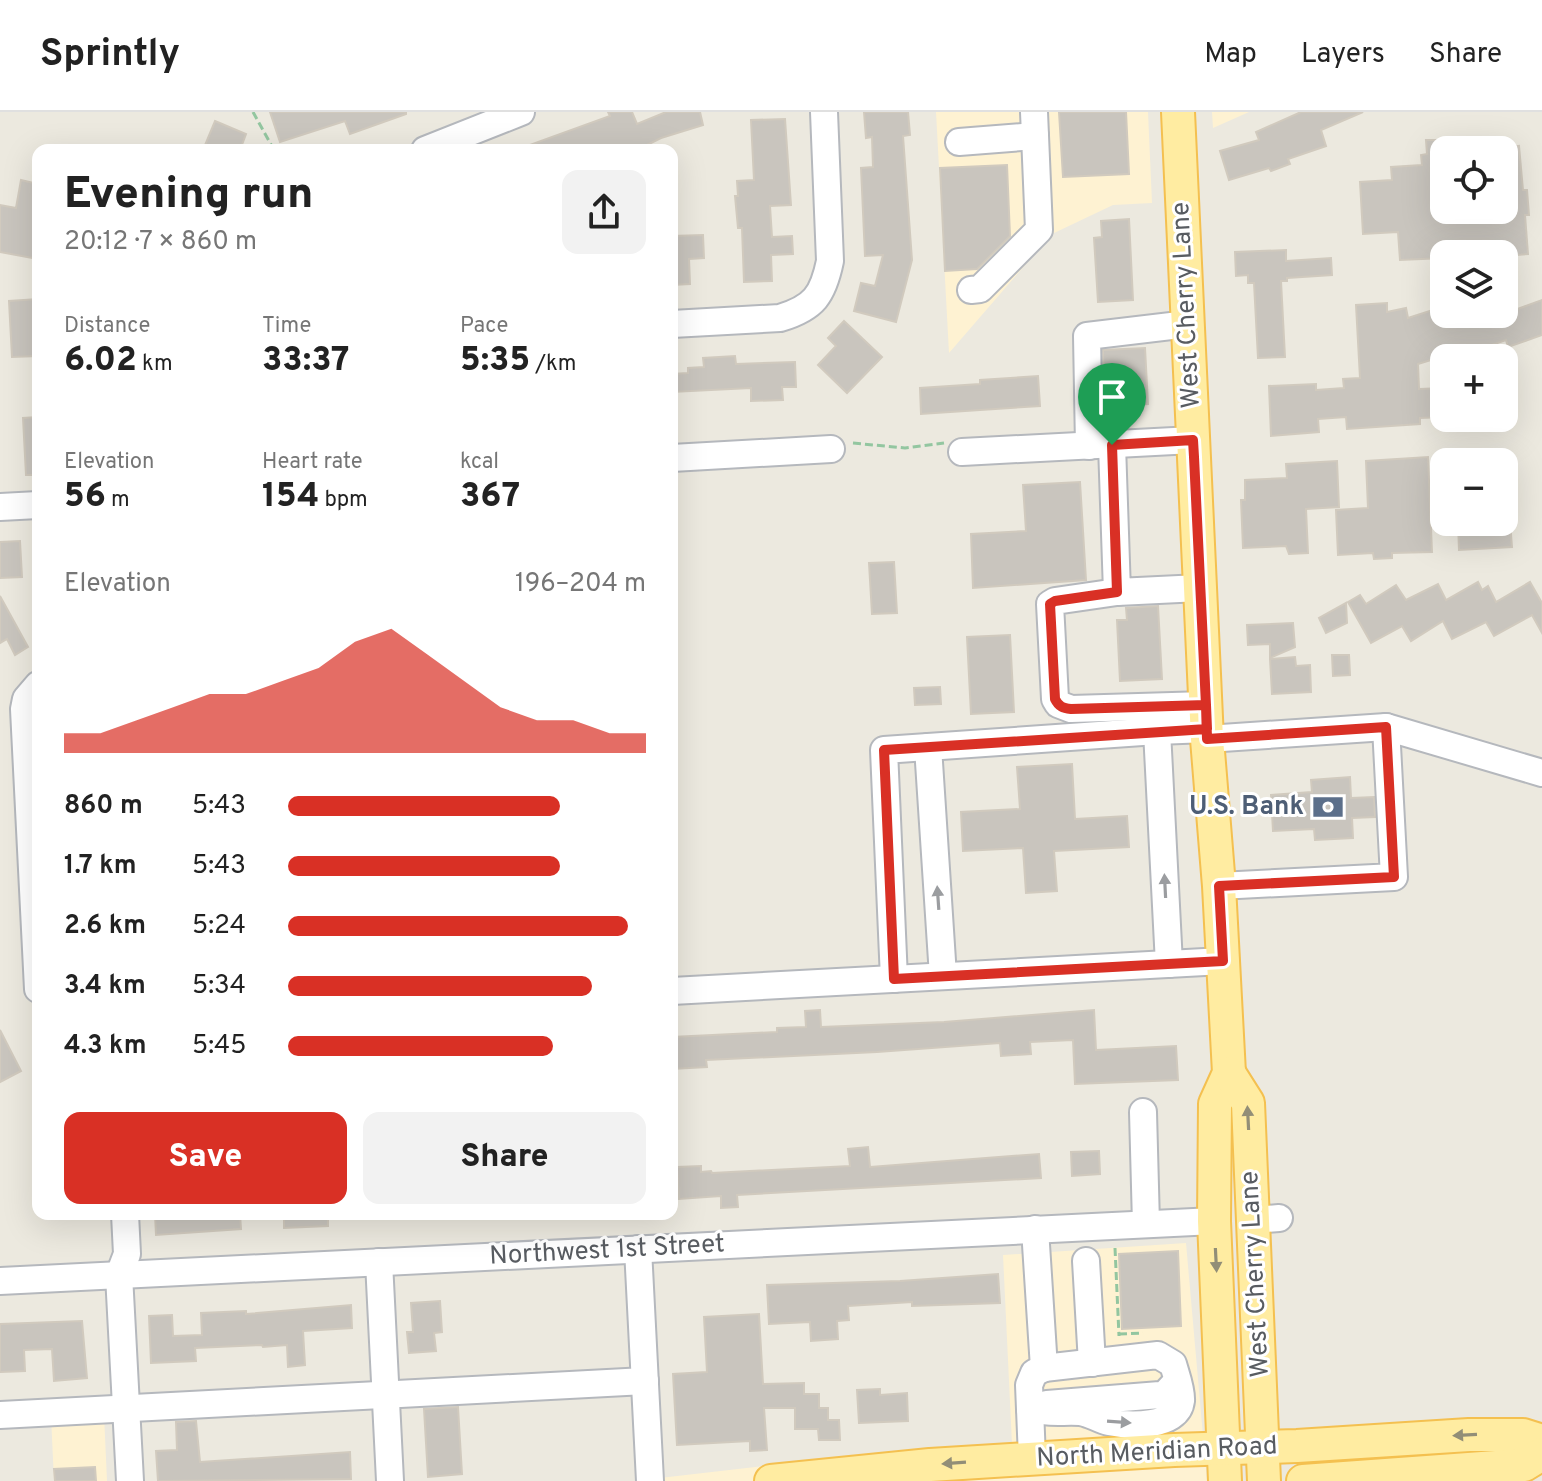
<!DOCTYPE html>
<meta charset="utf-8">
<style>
body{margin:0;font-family:Overpass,sans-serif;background:#f2f2f2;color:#222;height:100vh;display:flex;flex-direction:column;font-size:30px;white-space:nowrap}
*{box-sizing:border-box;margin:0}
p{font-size:26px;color:#767676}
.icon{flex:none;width:44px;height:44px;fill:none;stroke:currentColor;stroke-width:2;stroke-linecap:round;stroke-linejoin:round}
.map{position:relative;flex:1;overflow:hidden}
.drawer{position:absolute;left:32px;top:32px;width:646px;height:1076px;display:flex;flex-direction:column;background:#fff;border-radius:16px;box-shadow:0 8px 32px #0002}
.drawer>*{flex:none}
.controls{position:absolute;left:1430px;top:24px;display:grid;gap:16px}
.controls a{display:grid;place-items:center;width:88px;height:88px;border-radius:16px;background:#fff;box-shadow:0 8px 32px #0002;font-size:40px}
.pin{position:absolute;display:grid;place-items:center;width:68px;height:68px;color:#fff;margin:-82px -34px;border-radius:50% 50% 50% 0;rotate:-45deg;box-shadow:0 0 8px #0007}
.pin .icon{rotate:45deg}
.round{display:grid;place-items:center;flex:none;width:84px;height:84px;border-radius:16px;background:#f2f2f2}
.headline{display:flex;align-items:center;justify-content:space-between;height:136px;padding:0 32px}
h1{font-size:44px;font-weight:800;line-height:60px}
.stats{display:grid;grid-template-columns:repeat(3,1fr);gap:12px;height:136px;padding:8px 32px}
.stats div{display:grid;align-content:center}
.stats b{font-size:34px;font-weight:800}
.stats small{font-size:22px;font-weight:400}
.stats p{font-size:22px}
.chart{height:224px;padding:16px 32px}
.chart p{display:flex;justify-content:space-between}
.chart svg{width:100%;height:144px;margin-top:8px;fill:#d93025;opacity:.7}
.cta{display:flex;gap:16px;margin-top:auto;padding:16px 32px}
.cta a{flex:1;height:92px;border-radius:16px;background:#d93025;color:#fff;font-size:32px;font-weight:800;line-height:92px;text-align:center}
.cta a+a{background:#f2f2f2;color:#222}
ul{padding:0 32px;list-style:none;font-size:26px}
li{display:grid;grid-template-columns:128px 96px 1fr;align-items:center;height:60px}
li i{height:20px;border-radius:10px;background:#d93025}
header{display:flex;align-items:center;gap:48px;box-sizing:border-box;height:112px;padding:0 40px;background:#fff;border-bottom:2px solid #e0e0e0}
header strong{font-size:38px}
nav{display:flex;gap:44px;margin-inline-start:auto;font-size:28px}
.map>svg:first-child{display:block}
.commercial{fill:#fef2d2}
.building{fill:#c9c5be;stroke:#d1cabe;stroke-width:2}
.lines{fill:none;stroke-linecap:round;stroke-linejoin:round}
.minor-casing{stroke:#b5b8bd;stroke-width:30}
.major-casing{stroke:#f4c050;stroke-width:36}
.path{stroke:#93c6a0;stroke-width:3;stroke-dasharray:8 4;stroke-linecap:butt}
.minor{stroke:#fff;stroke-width:26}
.major{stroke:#ffeca1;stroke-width:32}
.oneway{fill:#9b9da0}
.oneway2{fill:#928e77}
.route-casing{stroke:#fff;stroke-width:16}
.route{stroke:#d93025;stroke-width:10}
.labels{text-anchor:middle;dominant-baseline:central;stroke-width:6;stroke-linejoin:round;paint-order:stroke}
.street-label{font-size:26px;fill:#585c61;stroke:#fff}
.service-label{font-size:26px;font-weight:bold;fill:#4e5e75;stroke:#fff;text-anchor:end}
</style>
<header>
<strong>Sprintly</strong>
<nav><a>Map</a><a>Layers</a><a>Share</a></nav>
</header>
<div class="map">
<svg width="1542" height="1369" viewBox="0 0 1542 1369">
<rect width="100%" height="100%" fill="#ece9df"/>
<g class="commercial">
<polygon points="936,0 1148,0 1152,91 1113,93 1052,122 949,241"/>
<polygon points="1212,0 1249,0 1213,16"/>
<polygon points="1186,1131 1207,1369 651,1369 651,1367 765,1354 1012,1332 1003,1143"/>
<polygon points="104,1302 107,1369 54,1369 51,1304"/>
</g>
<g class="building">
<polygon points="270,0 406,0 406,2 350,22 345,9 280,30"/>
<polygon points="608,0 632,0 637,12 666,0 700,0 703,13 661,26 637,38 525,38 524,35 610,4"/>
<polygon points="864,0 908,0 910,23 903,24 912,148 896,210 854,199 861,171 875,174 883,143 865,144 861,56 873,55 872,25 866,26"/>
<polygon points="1059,0 1126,0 1129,62 1063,65"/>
<polygon points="1301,0 1363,0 1321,18 1326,34 1288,47 1290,52 1271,59 1269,56 1229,68 1220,39 1259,28 1256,20"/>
<polygon points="785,7 791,93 770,94 772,125 792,124 793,142 771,143 772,169 744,170 742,116 738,116 735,84 738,84 737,69 754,68 751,8"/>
<polygon points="215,9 246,22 240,38 203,38"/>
<polygon points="1426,28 1444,28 1444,98 1504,98 1504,36 1519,34 1523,78 1527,78 1529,103 1525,103 1528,142 1504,144 1444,142 1444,146 1400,148 1398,120 1363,122 1360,70 1392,68 1391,55 1422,53 1421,43 1427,42"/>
<polygon points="1007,53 1010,124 977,157 945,159 940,56"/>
<polygon points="21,68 38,72 38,147 0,140 0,93 16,96"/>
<polygon points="1129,107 1133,188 1098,190 1094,126 1102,125 1101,109"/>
<polygon points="703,123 704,146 689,147 690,172 672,173 672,124"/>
<polygon points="1286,138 1286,149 1331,146 1332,163 1287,166 1287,169 1281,169 1285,245 1258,246 1254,171 1248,171 1248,163 1236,164 1235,140"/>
<polygon points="38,187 38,244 12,245 9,189"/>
<polygon points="1542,188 1542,223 1508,235 1506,228 1480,237 1479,233 1418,252 1419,277 1444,276 1444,305 1420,306 1420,312 1347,317 1346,305 1318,307 1319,320 1271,324 1269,274 1316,272 1316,278 1344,276 1343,267 1360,266 1356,193 1387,191 1387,200 1406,196 1408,206 1439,196 1441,202 1504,202"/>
<polygon points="844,209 882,245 847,281 818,253 836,234 828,226"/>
<polygon points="1145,236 1148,292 1121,294 1120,284 1104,285 1103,238"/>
<polygon points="735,244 736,252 795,250 796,275 782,275 783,288 751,289 751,276 672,280 672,262 688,261 688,256 704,255 703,246"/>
<polygon points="1038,264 1040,294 921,302 920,276 980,272 980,268"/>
<polygon points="38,305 38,363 26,363 23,306"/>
<polygon points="1428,345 1432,440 1392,441 1392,446 1374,447 1373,441 1338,443 1336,398 1368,396 1366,349"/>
<polygon points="1337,349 1339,395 1306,397 1308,441 1289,442 1286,434 1243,436 1241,388 1245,388 1245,368 1287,366 1286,352"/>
<polygon points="1080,370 1086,468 973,476 971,422 1026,419 1023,373"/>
<polygon points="1458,410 1510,410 1512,435 1459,438"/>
<polygon points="20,429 22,465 0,466 0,430"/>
<polygon points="894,450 897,501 872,502 869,451"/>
<polygon points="1478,470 1482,478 1488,474 1496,490 1530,470 1542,491 1542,521 1532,503 1494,524 1486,510 1452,527 1443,509 1411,529 1402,514 1371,531 1348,490 1360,483 1366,492 1396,473 1406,488 1438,472 1446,488"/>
<polygon points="0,484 28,535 15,543 7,527 0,531"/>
<polygon points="1346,491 1347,511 1326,521 1319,506"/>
<polygon points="1158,494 1162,567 1120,569 1117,508 1127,508 1126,496"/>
<polygon points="1293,511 1295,535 1270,546 1270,532 1248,533 1247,513"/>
<polygon points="1010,523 1014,600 971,602 967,525"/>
<polygon points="1332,543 1349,543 1350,563 1333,564"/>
<polygon points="1295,545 1296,554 1310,553 1311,580 1272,582 1270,547"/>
<polygon points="940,575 941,592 915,593 914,576"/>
<polygon points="1072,652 1075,707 1127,704 1129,735 1054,739 1057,779 1026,781 1023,736 963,739 961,700 1020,697 1017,655"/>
<polygon points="1350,665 1351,686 1374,685 1375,705 1352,706 1353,726 1315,728 1314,717 1273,719 1271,683 1312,680 1311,668"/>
<polygon points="820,898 821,915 944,910 1094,898 1096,938 1176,934 1178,968 1075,972 1073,928 1030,930 1031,942 1001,944 1000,931 877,940 706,948 707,955 672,957 672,925 777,920 777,916 806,915 805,899"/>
<polygon points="0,918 21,959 0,970"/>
<polygon points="868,1035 870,1055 1039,1042 1041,1066 737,1083 738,1095 721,1096 721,1084 679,1087 677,1055 701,1054 701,1060 711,1059 712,1061 850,1054 848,1037"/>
<polygon points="1099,1039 1100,1062 1072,1064 1071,1040"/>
<polygon points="155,1102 240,1102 241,1117 156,1123"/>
<polygon points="284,1102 328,1102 328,1114 284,1116"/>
<polygon points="1178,1139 1181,1214 1122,1217 1119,1142"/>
<polygon points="998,1162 1000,1191 912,1194 912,1190 848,1194 849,1208 837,1209 838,1227 811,1229 810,1210 769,1212 767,1173 900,1169"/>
<polygon points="440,1189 442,1220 434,1221 436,1239 409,1241 407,1220 413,1220 411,1191"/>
<polygon points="351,1193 352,1216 303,1219 305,1253 288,1255 287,1233 263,1235 262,1233 195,1236 196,1249 151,1251 149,1204 172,1203 173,1224 202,1223 201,1201 246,1199 246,1202"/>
<polygon points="759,1202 763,1272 804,1271 804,1282 819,1282 819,1296 828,1296 828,1308 839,1308 840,1328 819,1328 818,1317 795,1317 795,1296 764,1296 767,1338 750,1339 750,1329 677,1333 673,1262 707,1260 704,1205"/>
<polygon points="82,1209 87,1266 54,1269 52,1237 24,1238 25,1259 0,1260 0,1212"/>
<polygon points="880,1277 880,1283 907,1281 908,1309 859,1311 857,1278"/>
<polygon points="458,1295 462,1362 428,1365 424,1297"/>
<polygon points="196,1309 200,1350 350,1340 351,1367 158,1369 156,1339 177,1338 176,1310"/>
<polygon points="95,1355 96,1369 55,1369 54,1357"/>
</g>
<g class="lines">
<defs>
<g id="minor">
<polyline points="959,30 1035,24"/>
<polyline points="425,38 521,0"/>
<polyline points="971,178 980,177 1039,118 1034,0"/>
<path d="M 672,212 L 780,206 C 814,196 823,183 830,149 L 824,0"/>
<polyline points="1112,333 1117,480 1200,476"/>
<polyline points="1089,334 1087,224 1188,212"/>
<polyline points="962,340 1193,328"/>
<polyline points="672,346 831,337"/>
<polyline points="0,395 38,393"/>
<polyline points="1117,480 1055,489 1050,492 1055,587 1058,592 1071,597 1206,593"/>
<polyline points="38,573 26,587 24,597 38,877"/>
<polyline points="1207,627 1386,615 1542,661"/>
<polyline points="928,635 943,864"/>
<polyline points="1219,774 1394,765 1386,615"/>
<polyline points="1169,852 1157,619 1207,617"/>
<polyline points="894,867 884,638 1157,619"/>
<polyline points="672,879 1223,849"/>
<polyline points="1143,1000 1146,1112"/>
<polyline points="125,1102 127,1142 119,1163 130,1369"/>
<polyline points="1253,1108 1279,1106"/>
<path d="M 1035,1117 L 1044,1256 L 1158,1243 L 1173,1252 C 1176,1263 1182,1278 1181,1289 C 1178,1316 1128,1314 1109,1310 C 1099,1308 1090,1301 1080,1300 C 1062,1299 1049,1302 1030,1297 L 1047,1292 L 1160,1283 L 1165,1282 L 1177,1269"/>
<polyline points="638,1137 650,1369"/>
<polyline points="1086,1149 1092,1251"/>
<polyline points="379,1150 390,1369"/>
<polyline points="0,1169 1214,1109"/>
<polyline points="0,1303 645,1269"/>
<polyline points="1032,1346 1029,1273 1034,1261 1044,1256"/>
</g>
<g id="major">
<polyline points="1178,0 1207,627 1219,774 1229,961 1215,992 1214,1109 1225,1369"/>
<polyline points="1229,961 1248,991 1264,1369"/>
<polyline points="771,1369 930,1353 1174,1338 1297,1334 1469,1323 1523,1323 1542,1329"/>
<polyline points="1303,1369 1524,1353 1542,1342"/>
</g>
</defs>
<use href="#minor" class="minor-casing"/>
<use href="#major" class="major-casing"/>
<g class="path">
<polyline points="253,0 274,38"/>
<polyline points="853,331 905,336 944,331"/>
<polyline points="1115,1136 1119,1224"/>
<polyline points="1119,1222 1143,1221"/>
</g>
<use href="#minor" class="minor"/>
<use href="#major" class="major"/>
</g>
<defs><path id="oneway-solid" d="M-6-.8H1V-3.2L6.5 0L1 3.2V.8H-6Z" transform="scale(2)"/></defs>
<g class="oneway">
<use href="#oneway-solid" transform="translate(1165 774) rotate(-93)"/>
<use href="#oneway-solid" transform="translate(938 786) rotate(-94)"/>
<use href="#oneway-solid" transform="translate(1119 1310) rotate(4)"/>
</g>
<g class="oneway2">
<use href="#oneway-solid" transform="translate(1248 1006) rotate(-93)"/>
<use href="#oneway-solid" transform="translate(1216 1148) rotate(87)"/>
<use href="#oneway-solid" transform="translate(1465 1323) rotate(177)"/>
<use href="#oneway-solid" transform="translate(954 1351) rotate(176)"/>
</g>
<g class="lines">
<defs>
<path id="route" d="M 1112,333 L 1193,328 L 1194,345 L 1206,593 L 1207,617 L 884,638 L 894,867 L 1223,849 L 1219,774 L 1394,765 L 1386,615 L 1207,627 L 1206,593 L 1071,597 C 1063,596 1059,595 1055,587 L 1050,492 L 1055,489 L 1117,480 L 1112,333"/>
</defs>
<use href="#route" class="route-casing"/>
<use href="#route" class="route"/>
</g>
<defs>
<symbol id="bank-bare" viewBox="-9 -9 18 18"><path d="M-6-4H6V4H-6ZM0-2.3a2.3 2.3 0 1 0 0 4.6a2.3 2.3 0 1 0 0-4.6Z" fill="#5c6f8a" stroke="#fff" stroke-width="2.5" paint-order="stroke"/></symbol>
</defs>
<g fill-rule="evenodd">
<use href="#bank-bare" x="1306" y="673" width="44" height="44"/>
</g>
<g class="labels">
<g class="street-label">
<text transform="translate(1187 193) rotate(-93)">West Cherry Lane</text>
<text transform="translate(607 1139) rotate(-3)">Northwest 1st Street</text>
<text transform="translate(1256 1162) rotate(-93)">West Cherry Lane</text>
<text transform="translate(1157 1341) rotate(-3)">North Meridian Road</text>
</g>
<g class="service-label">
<text x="1304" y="695">U.S. Bank</text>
</g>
</g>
</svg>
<div class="controls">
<a><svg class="icon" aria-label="locate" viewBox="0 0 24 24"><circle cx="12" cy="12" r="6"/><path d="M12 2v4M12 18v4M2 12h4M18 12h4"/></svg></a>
<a><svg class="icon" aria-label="layers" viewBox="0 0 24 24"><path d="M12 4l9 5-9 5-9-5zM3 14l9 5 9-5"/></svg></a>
<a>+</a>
<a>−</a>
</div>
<div class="pin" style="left:1112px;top:333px;background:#1e9e55"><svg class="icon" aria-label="arrive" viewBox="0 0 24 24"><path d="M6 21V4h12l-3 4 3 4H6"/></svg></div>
<section class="drawer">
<div class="headline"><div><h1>Evening run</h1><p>20:12 · 7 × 860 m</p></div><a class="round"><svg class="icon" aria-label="share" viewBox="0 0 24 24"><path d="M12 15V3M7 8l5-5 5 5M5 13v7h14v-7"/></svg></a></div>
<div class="stats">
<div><p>Distance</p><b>6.02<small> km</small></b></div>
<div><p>Time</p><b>33:37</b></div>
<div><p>Pace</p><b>5:35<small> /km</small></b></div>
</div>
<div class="stats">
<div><p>Elevation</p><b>56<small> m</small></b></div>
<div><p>Heart rate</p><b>154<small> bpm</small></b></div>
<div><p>kcal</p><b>367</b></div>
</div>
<div class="chart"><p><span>Elevation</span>196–204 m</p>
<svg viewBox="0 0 160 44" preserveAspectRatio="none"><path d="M0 44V38L10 38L20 34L30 30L40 26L50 26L60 22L70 18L80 10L90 6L100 14L110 22L120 30L130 34L140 34L150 38L160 38V44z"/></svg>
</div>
<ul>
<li><b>860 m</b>5:43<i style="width:76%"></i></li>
<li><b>1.7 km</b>5:43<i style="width:76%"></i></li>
<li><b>2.6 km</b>5:24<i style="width:95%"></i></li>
<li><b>3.4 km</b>5:34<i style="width:85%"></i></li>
<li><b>4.3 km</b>5:45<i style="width:74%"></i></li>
</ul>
<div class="cta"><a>Save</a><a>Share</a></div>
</section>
</div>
